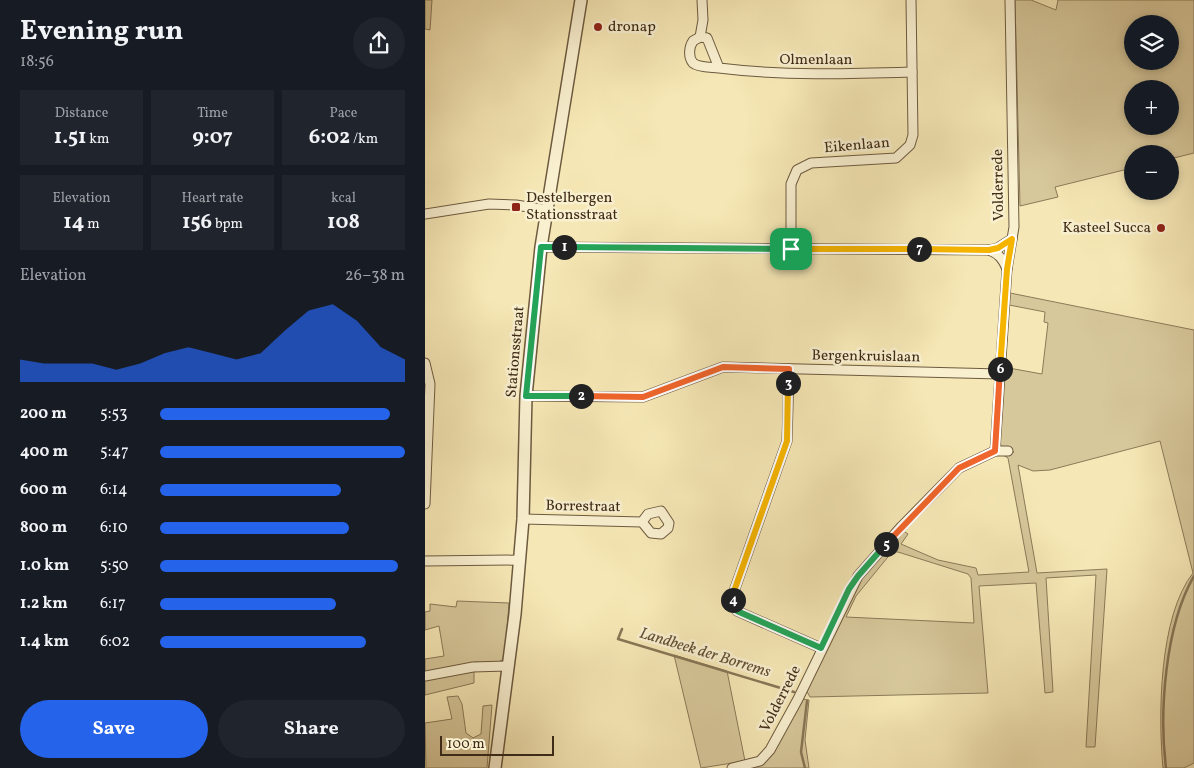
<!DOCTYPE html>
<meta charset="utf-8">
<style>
body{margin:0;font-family:Vollkorn,serif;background:#20242c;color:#f1f3f6;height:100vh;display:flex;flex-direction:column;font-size:19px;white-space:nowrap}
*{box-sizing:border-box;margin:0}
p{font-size:16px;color:#9ea1a6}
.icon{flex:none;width:28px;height:28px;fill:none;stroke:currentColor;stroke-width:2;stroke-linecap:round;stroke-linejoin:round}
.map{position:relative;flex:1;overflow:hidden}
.panel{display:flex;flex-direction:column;background:#171b24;width:425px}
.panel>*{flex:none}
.fabs{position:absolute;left:699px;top:15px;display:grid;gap:10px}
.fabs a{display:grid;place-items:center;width:55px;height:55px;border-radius:50%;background:#171b24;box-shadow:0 2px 8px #0003;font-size:25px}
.scale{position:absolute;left:15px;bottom:12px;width:114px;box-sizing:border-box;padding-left:5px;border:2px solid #3f2b17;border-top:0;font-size:14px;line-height:18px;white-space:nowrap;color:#3f2b17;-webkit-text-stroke:4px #f9f0d0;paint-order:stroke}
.pin{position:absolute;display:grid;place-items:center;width:42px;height:42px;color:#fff;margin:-21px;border-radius:10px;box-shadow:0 2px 8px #0006}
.km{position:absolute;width:25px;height:25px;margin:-12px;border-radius:50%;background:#222;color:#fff;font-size:14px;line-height:25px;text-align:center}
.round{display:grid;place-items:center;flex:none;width:52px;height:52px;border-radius:26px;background:#20242c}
.summary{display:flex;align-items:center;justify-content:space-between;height:85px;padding:0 20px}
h1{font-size:28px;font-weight:700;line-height:38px}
.stats{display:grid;grid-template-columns:repeat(3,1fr);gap:8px;height:85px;padding:5px 20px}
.stats div{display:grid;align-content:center;border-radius:0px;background:#20242c;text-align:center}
.stats b{font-size:21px;font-weight:700}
.stats small{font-size:14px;font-weight:400}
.stats p{font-size:14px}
.chart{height:140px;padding:10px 20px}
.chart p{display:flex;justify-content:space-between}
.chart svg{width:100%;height:90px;margin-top:5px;fill:#2563eb;opacity:.7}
.action{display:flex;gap:10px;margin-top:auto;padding:10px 20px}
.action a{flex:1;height:58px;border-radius:30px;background:#2563eb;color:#fff;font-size:20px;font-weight:700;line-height:58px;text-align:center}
.action a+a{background:#20242c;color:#f1f3f6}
ul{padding:0 20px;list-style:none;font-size:16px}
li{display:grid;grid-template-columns:80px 60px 1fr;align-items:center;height:38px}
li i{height:12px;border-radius:6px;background:#2563eb}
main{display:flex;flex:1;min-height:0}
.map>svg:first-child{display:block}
.green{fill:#d7c89b;stroke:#8b7a59;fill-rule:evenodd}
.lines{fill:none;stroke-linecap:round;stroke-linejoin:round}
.stream{stroke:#887656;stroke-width:2.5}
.minor-casing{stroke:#6d5a3f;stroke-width:11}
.tertiary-casing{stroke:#6d5a3f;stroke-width:14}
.minor{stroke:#f9f0d0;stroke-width:9}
.tertiary{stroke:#f9f0d0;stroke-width:11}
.split-1-casing{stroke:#fff;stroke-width:10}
.split-2-casing{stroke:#fff;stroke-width:10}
.split-3-casing{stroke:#fff;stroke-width:10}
.split-4-casing{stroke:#fff;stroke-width:10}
.split-5-casing{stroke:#fff;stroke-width:10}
.split-6-casing{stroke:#fff;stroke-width:10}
.split-7-casing{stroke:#fff;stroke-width:10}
.split-8-casing{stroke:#fff;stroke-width:10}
.split-1{stroke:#22a559;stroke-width:6}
.split-2{stroke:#22a559;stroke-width:6}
.split-3{stroke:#f0652b;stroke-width:6}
.split-4{stroke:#f5b400;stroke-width:6}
.split-5{stroke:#22a559;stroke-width:6}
.split-6{stroke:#f0652b;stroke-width:6}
.split-7{stroke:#f5b400;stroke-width:6}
.split-8{stroke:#f5b400;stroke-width:6}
.poi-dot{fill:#8f2418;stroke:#f9f0d0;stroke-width:2}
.labels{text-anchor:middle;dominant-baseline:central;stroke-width:5;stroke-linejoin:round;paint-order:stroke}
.poi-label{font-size:15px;fill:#3f2b17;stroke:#f9f0d0;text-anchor:start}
.street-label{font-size:15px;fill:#3f2b17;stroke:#f9f0d0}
.water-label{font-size:16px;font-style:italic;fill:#635036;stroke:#f9f0d0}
</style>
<main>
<section class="panel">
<div class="summary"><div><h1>Evening run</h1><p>18:56</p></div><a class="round"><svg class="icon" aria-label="share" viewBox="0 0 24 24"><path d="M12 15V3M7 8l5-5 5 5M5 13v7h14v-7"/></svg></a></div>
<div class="stats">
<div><p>Distance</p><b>1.51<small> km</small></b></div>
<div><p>Time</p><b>9:07</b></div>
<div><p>Pace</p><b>6:02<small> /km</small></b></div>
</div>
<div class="stats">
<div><p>Elevation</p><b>14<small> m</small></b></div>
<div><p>Heart rate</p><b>156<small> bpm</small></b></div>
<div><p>kcal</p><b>108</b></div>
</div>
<div class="chart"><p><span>Elevation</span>26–38 m</p>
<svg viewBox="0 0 160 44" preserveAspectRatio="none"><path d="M0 44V33L10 35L20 35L30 35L40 38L50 35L60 30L70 27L80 30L90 33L100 30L110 19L120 9L130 6L140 14L150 27L160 33V44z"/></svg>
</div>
<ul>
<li><b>200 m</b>5:53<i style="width:94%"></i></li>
<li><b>400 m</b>5:47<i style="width:100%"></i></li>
<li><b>600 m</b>6:14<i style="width:74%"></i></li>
<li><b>800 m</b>6:10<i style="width:77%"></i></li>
<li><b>1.0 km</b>5:50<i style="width:97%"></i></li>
<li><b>1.2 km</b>6:17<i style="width:72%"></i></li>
<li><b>1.4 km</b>6:02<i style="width:84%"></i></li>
</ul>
<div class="action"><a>Save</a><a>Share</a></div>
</section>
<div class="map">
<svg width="769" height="768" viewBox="0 0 769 768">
<rect width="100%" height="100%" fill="#f6e8b6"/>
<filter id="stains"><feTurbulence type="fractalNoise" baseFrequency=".004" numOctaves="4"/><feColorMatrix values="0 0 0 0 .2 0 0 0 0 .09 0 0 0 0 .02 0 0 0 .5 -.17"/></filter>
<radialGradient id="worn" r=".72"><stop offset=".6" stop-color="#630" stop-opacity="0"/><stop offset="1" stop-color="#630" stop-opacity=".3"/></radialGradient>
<g class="green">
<polygon points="0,0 7,0 5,30 0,29"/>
<path d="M 590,0 L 606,0 L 631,10 L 633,0 L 769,0 L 769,153 L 745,159 L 745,154 L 708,154 L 707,168 L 630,187 L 633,197 L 595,206 ZM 708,24 L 745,24 L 745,61 L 708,61 ZM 708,89 L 745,89 L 745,126 L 708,126 Z"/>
<path d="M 585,293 L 769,330 L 769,763 L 759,768 L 738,768 C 733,715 734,616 768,573 L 735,441 L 625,470 L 608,471 L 593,465 L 612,573 L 682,569 L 670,747 L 661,747 L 671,575 L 621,578 L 628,692 L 620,693 L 611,583 L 554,586 L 563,693 L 385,697 L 381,690 L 426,591 L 477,530 L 483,534 L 476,544 L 513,560 L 551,568 L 553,575 L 604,572 L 583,458 L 578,455 L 589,452 L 576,446 L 575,441 L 578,367 L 617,374 L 623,323 L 619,322 L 620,312 L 584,305 ZM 467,552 L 473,552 L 543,574 L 546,578 L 549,623 L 421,617 L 431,596 Z"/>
<polygon points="32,601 84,603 80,658 72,663 49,662 49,683 0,695 0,659 19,656 14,626 0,630 0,612 5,611 5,604 31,607"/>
<polygon points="249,655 302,671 320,761 276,768"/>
<polygon points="33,696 37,704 41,733 48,738 56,734 58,706 67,705 62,768 1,768 0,723 27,719 22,697"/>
<polygon points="377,699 384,700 380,740 384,768 327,768 339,764"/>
</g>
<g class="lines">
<g class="stream">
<polyline points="197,629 193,639 369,692"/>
<polyline points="380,768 376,752 382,701"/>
<path d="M 741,768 C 734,712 740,626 769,576"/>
</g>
<defs>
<g id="minor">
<polyline points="275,37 278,20 277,0"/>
<path d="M 294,68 L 282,38 L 275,37 L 268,41 C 264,47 263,57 268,63 C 274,68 287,67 294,68 C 359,76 423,74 487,72"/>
<polyline points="0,214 64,204 91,205 122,210"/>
<polyline points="116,247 564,250 573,248 587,239"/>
<polyline points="366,249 366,184 372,170 386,163 471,158 485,145 488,135 486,0"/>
<path d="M 564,250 C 574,254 578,259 582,269"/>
<polyline points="0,363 5,384 0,504"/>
<polyline points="364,369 362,441 307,597 312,611 396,648"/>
<polyline points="101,396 218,397 298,367 575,374"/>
<polyline points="570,451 582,269 589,227 585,0"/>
<polyline points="98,519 217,522 226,533 236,534 243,528 244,523 236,511 223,514 217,522"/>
<polyline points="0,561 95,560"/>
<polyline points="0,676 48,667 82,666"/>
<polyline points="307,768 335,761 345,750 373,699 433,576 476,527 534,468 570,451 583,451"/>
</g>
<polyline id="tertiary" points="70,768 90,614 98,519 101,396 116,247 156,0"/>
</defs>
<use href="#minor" class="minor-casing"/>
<use href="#tertiary" class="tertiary-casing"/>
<use href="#minor" class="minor"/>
<use href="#tertiary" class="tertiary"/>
</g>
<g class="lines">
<defs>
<polyline id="split-1" points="139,247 366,249"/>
<polyline id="split-2" points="139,247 116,247 101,396 156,396"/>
<polyline id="split-3" points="156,396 218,397 298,367 364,369 363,383"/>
<polyline id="split-4" points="308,600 307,597 362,441 363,383"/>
<polyline id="split-5" points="308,600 312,611 396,648 424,589 433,576 461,544"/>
<polyline id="split-6" points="461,544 534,468 570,451 575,369"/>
<polyline id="split-7" points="494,249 564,250 573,248 587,239 582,269 575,369"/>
<polyline id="split-8" points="366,249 494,249"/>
</defs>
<use href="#split-1" class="split-1-casing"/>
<use href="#split-2" class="split-2-casing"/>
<use href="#split-3" class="split-3-casing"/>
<use href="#split-4" class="split-4-casing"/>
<use href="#split-5" class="split-5-casing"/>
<use href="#split-6" class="split-6-casing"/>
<use href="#split-7" class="split-7-casing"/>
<use href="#split-8" class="split-8-casing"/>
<use href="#split-1" class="split-1"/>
<use href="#split-2" class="split-2"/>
<use href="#split-3" class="split-3"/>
<use href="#split-4" class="split-4"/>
<use href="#split-5" class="split-5"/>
<use href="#split-6" class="split-6"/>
<use href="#split-7" class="split-7"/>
<use href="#split-8" class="split-8"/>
</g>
<g class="poi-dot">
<circle cx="173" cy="27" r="5"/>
<rect x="86" y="202" width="10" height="10" rx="2.5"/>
<circle cx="736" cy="228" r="5"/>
</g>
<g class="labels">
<g class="poi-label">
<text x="183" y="27">dronap</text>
<text x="101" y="198">Destelbergen<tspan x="101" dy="17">Stationsstraat</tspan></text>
<text x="726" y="228" text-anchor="end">Kasteel Succa</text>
</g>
<g class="street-label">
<text x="391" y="60">Olmenlaan</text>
<text transform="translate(432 146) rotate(-5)">Eikenlaan</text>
<text transform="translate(574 185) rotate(-91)">Volderrede</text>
<text transform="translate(91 352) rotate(-85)">Stationsstraat</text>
<text transform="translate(441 357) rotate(1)">Bergenkruislaan</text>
<text transform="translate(158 507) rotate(1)">Borrestraat</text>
<text transform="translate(356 699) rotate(-63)">Volderrede</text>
</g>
<g class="water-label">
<text transform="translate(280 653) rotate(17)">Landbeek der Borrems</text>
</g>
</g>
<rect width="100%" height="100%" filter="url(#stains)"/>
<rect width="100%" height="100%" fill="url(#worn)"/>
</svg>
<div class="fabs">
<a><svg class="icon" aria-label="layers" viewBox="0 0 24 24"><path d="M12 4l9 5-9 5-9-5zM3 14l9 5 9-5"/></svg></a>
<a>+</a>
<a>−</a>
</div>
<div class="scale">100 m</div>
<div class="pin" style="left:366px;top:249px;background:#1e9e55"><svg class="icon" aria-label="arrive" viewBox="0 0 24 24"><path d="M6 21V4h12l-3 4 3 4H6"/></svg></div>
<b class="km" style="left:139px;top:247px">1</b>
<b class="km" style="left:156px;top:396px">2</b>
<b class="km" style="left:363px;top:383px">3</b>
<b class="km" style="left:308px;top:600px">4</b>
<b class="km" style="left:461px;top:544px">5</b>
<b class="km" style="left:575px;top:369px">6</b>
<b class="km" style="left:494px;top:249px">7</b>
</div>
</main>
